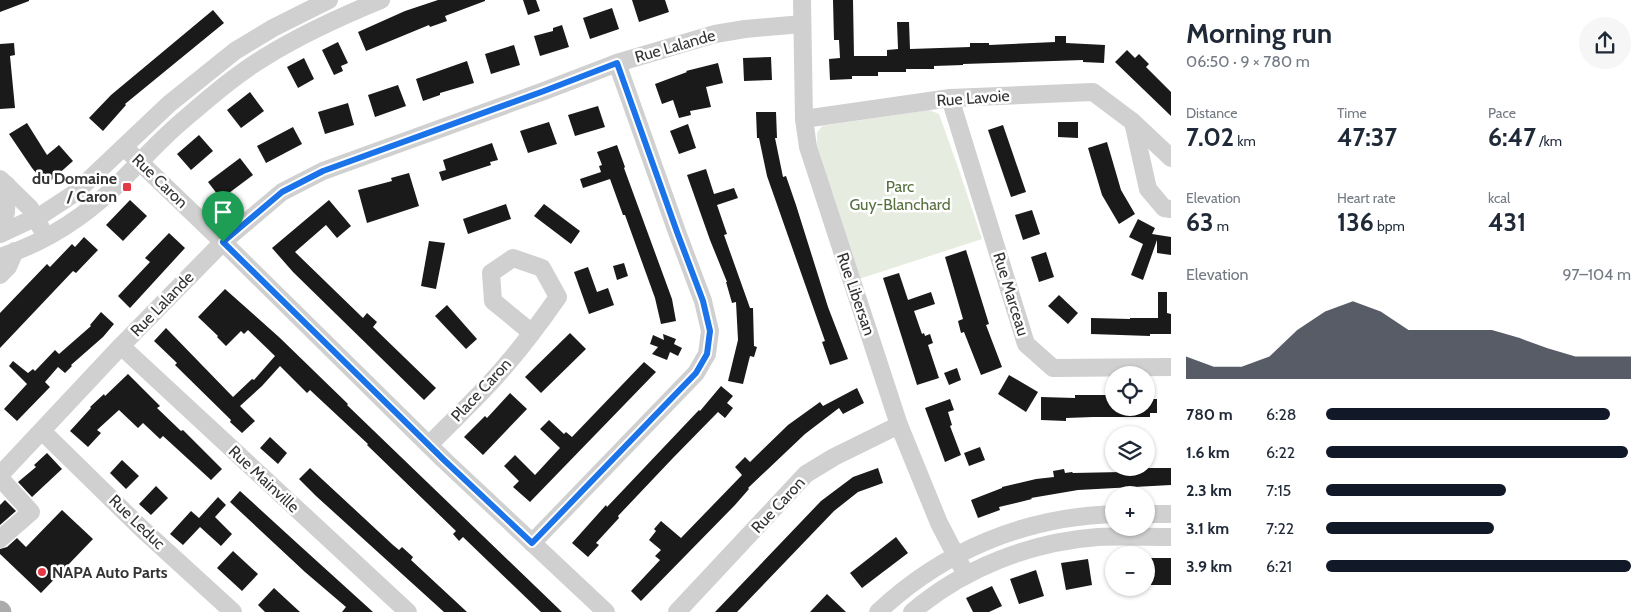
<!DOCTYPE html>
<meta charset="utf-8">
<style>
body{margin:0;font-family:Cabin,sans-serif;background:#f6f6f7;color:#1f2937;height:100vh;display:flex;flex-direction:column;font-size:19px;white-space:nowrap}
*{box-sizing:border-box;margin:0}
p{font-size:16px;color:#747a83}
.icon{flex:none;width:28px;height:28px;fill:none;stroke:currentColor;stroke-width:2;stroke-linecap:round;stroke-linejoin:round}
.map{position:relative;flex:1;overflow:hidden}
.sheet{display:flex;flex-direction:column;background:#fff;width:475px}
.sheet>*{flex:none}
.controls{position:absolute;left:1105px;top:366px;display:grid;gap:10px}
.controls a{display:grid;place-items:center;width:50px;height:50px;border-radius:50%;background:#fff;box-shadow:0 1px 4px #0004;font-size:25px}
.pin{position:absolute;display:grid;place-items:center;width:42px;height:42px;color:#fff;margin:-51px -21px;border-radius:50% 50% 50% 0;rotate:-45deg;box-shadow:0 0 5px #0007}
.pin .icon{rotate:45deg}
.round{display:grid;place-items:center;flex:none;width:52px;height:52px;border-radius:26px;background:#f6f6f7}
.overview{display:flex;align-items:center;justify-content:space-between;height:85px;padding:0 15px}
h1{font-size:28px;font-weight:700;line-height:38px}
.metrics{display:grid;grid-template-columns:repeat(3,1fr);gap:8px;height:85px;padding:5px 15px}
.metrics div{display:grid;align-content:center}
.metrics b{font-size:25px;font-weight:700}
.metrics small{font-size:14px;font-weight:400}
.metrics p{font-size:14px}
.chart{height:140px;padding:10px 15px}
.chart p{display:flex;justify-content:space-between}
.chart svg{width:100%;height:90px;margin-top:5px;fill:#111827;opacity:.7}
ul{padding:0 15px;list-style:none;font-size:16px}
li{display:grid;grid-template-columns:80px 60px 1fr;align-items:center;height:38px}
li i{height:12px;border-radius:6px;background:#111827}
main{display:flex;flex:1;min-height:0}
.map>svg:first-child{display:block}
.green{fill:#e6ecdf}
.building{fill:#1a1a1a}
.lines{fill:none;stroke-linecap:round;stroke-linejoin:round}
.minor{stroke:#d0d0d0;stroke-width:18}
.major{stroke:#ababab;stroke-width:21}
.route-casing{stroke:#fff;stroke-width:10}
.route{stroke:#1a73e8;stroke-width:6}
.poi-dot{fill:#e63946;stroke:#fff;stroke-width:2}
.labels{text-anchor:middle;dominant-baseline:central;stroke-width:5;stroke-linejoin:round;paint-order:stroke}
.street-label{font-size:16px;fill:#333;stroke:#fff}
.poi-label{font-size:16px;font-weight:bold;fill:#333;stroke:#fff;text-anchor:end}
.park-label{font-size:16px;fill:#56703f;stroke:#fff}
</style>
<main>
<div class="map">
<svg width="1171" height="612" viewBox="0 0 1171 612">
<rect width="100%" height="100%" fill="#fff"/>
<polygon class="green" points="929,110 939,114 960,173 982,239 859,279 817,145 817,133 822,126"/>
<g class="building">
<polygon points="0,0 29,0 29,1 0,12"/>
<polygon points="438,0 485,0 485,1 445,16 447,21 430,27 429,25 366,51 358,32 405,11"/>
<polygon points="523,0 536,0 540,11 528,15"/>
<polygon points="632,0 665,0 669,12 639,22"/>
<polygon points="833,0 853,0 854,56 887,56 887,50 898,49 897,22 909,22 910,49 970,47 970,43 989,43 989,45 1055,42 1055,36 1066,36 1066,43 1105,45 1104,63 1083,62 1083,60 963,64 963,65 934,66 934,69 906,69 906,72 878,72 878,76 852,76 852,79 830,80 829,59 840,58 839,40 834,40"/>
<polygon points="612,8 619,29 590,39 583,18"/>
<polygon points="213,10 224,23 125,104 126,105 103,131 89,118 111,95"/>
<polygon points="562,25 569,47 540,56 534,36 553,31 553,28"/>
<polygon points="338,42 348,63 341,66 343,71 334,75 322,50"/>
<polygon points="14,43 15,55 10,56 15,108 0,109 0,44"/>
<polygon points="514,45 520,65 491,74 485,54"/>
<polygon points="1127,50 1135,58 1139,54 1149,64 1146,67 1171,92 1171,116 1115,62"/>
<polygon points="771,57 772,80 744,81 743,58"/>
<polygon points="304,58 314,79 298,88 287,67"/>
<polygon points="467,61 474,83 440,93 440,95 423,101 416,79"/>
<polygon points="718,63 723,83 706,87 711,107 690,111 691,115 679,118 673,100 662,104 655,84 687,72 686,71"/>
<polygon points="398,85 406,106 375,117 368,95"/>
<polygon points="250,92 264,111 241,128 227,110"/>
<polygon points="348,103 354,125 325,134 318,112"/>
<polygon points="598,106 605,127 575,136 568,115"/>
<polygon points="756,112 776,112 777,138 775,138 783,177 786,176 796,205 828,307 848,359 830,365 822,342 825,341 767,176 759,138 757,138"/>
<polygon points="549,122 557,144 528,153 520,131"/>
<polygon points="1058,122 1078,122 1078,138 1058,137"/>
<polygon points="27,123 47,155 59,145 73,161 46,185 32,168 9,134"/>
<polygon points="688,124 696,148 679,154 670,131"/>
<polygon points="1003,125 1026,192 1011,197 988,130"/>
<polygon points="293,127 302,144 266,163 257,146"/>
<polygon points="199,135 213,151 191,170 177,154"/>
<polygon points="1107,142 1121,190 1135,214 1119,224 1102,195 1088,148"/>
<polygon points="492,143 498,160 490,162 491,165 442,181 439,172 446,170 443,160"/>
<polygon points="617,145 625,167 624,168 672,299 676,321 661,324 655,298 625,215 623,215 610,179 583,188 580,179 601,172 599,166 602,165 597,152"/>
<polygon points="240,158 253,175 221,199 208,182"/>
<polygon points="706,169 714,194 734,188 738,198 717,205 727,234 724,235 750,308 753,308 754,346 757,347 754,357 750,356 743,384 728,381 738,340 736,302 732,303 726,282 727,282 710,240 687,175"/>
<polygon points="409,173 419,206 367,223 358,190 392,181 391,178"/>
<polygon points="130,200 147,216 123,241 106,225"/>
<polygon points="329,200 351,226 337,238 326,225 295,252 363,318 367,313 377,322 373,327 436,388 424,400 293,272 272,248"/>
<polygon points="506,204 511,219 468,234 463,219"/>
<polygon points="544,204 580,231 571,244 534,216"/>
<polygon points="1032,210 1040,234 1023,240 1015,215"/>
<polygon points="1138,219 1155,228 1152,234 1171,237 1171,255 1157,253 1157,240 1143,280 1131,275 1143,244 1129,237"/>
<polygon points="169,233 185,248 130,308 118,296 150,262 145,258"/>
<polygon points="84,237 98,250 76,273 73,271 0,348 0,313 47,264 50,267 72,244 75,247"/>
<polygon points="429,241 445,243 436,289 421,286"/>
<polygon points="966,250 989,324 986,325 1002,367 981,375 964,332 961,333 958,321 963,319 945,257"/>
<polygon points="1046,252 1054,277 1039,282 1031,257"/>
<polygon points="624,263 628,276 617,280 613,266"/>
<polygon points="588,267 597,292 608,288 614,305 589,314 574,272"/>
<polygon points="899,273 908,300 931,292 935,304 914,311 922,334 924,333 925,336 930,334 933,343 928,345 939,378 917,385 883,278"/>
<polygon points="225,289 280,338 348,404 347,405 562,612 541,612 463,537 459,541 453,534 456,531 367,445 368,444 310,390 307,393 280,366 262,386 240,406 255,421 242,433 230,422 231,420 175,365 177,363 154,341 166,328 233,397 252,379 254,380 275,356 248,330 244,334 241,331 226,346 217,337 218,336 198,317"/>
<polygon points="1158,292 1167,292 1167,313 1171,314 1171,334 1150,334 1150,336 1091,334 1091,318 1130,319 1130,318 1158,318"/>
<polygon points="1059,295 1078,313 1068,324 1048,306"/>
<polygon points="447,305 477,339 466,349 435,316"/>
<polygon points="101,312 114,324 103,337 71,365 72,366 65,373 58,367 45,382 50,387 17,421 4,409 27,384 9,366 13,361 28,373 33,369 35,371 55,350 59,354 91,326 90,325"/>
<polygon points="570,333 586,349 541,393 525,377"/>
<polygon points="663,334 676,339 674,344 682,348 678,356 670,352 667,360 652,354 658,347 650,344 653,335 664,340"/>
<polygon points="644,362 656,372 530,502 513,487 519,481 504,466 515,455 535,475 560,448 540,429 549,420 564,434 566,432 572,437"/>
<polygon points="957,368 961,380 949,385 944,373"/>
<polygon points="128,374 160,406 157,408 181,431 183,430 222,469 211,480 163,436 160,439 143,423 138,428 119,410 97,430 101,433 88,447 70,431 91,408 90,407 104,394 105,396"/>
<polygon points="1009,375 1038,392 1026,412 998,394"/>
<polygon points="721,386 733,396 727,403 733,408 725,418 718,412 672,459 618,516 619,518 596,543 599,545 588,557 572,543 606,505 607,507 699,410 700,411"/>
<polygon points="857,388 864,403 843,414 839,408 805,434 748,488 749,489 735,505 641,601 631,591 660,560 655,556 661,550 649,540 656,531 654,529 661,521 681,538 742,475 735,467 745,457 750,462 788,425 820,402 823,406"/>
<polygon points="510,393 527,409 483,455 464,437 485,416 487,418"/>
<polygon points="1075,395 1114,395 1114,408 1146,408 1146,399 1157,399 1157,413 1150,413 1150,417 1093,417 1066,418 1066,421 1041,420 1041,397 1075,398"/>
<polygon points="950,399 954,410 948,412 952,425 950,426 961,455 945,462 925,408"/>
<polygon points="270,437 287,453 278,464 260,448"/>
<polygon points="980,447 985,460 969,466 964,453"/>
<polygon points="47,453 62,469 32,497 18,482 36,467 34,465"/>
<polygon points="122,460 139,476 126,489 110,473"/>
<polygon points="310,468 393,545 399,550 402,547 413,557 411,560 467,612 444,612 316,496 299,479"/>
<polygon points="878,468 883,483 858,492 834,511 737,612 715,612 821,501 853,477"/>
<polygon points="1122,468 1171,468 1171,485 1078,490 1031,498 1032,499 999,507 1000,510 978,518 971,500 1002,488 1002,487 1036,479 1054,477 1053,471 1064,469 1065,473 1072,472 1073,473 1122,472"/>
<polygon points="156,486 168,498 151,515 139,504"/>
<polygon points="240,491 298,544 373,612 342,612 346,607 305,572 230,502"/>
<polygon points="218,497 226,505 215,517 232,534 221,546 200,527 183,545 170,534 191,511 199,518"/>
<polygon points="5,500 16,511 0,525 0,505"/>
<polygon points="62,510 93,539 41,593 0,554 0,549 7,547 17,538 26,547"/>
<polygon points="896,537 908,553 862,588 850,573"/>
<polygon points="233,551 258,574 242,591 217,568"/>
<rect x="1150" y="558" width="21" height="27"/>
<polygon points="1088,559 1092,585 1066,590 1061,563"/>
<polygon points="1036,570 1044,596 1019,604 1010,579"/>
<polygon points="992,586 1002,606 989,612 973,612 966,598"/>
<polygon points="274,588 300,612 265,612 258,605"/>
<polygon points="827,594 846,612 810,612"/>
</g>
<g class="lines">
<g class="minor">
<polyline points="802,0 804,119 808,147 899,425 939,523 966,575"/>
<polyline points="950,98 1026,344 1053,368 1171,367"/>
<polyline points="804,119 950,98 1093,92 1133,122 1171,158"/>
<polyline points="1133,122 1148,189 1164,208 1171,209"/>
<polyline points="124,147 223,242 444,460 606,612"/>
<polyline points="0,179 30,208 41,228"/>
<polyline points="0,232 6,212 7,185"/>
<polyline points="0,234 43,214 75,193 169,104 235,51 273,28 329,0"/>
<path d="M 0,257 C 47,242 90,213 124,178 C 143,159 161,139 181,122 C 208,99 235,75 265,57 C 302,34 342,16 381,0"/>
<polyline points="0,275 8,267 15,251"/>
<polyline points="121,346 408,612"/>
<polyline points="42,431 140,527 233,612"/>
<path d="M 429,445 C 454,419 483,393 506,365 C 525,343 542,320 558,297 L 542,268 L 513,258 L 491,273 L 493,301 L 532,333"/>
<polyline points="0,475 121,346 223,242 282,192 323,171 544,91 617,63 715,34 745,29 802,24"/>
<polyline points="0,478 31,512 0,539"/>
<polyline points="1146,514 1171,514"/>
<polyline points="532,543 696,373 707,354 710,331 703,301 677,232 617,63"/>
<polyline points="677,612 806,474 834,457 899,425"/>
<path d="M 878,612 C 943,551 1024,517 1114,514"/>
<path d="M 912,612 C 964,568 1030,542 1098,537 C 1122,536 1147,537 1171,537"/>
</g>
<polyline class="major" points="0,611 1,612"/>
</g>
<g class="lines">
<defs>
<polygon id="route" points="617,63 677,232 703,301 710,331 707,354 696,373 532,543 444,460 223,242 282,192 323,171 544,91"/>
</defs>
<use href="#route" class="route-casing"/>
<use href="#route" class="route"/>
</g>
<g class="poi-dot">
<rect x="122" y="182" width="10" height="10" rx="2.5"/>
<circle cx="42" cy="572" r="5"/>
</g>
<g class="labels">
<g class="street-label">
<text transform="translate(675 46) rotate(-16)">Rue Lalande</text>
<text transform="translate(973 98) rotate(-4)">Rue Lavoie</text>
<text transform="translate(160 181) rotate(44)">Rue Caron</text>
<text transform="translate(856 294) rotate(71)">Rue Libersan</text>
<text transform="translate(1011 294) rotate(73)">Rue Marceau</text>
<text transform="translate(162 304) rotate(-46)">Rue Lalande</text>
<text transform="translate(481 390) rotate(-47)">Place Caron</text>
<text transform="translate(264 479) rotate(43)">Rue Mainville</text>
<text transform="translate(778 505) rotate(-47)">Rue Caron</text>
<text transform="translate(137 522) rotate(44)">Rue Leduc</text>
</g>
<g class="poi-label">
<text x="117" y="178">du Domaine<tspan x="117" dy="18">/ Caron</tspan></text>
<text x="52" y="572" text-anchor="start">NAPA Auto Parts</text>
</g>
<g class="park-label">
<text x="900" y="186">Parc<tspan x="900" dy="18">Guy-Blanchard</tspan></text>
</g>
</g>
</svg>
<div class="controls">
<a><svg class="icon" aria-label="locate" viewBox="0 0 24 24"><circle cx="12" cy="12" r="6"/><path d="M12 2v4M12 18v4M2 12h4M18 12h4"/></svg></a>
<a><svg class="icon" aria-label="layers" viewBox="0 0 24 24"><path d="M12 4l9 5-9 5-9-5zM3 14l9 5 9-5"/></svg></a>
<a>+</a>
<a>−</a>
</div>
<div class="pin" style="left:223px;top:242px;background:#1e9e55"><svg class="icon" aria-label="arrive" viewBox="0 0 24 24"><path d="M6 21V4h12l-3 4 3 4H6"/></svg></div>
</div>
<section class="sheet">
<div class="overview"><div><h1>Morning run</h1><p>06:50 · 9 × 780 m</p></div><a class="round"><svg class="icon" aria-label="share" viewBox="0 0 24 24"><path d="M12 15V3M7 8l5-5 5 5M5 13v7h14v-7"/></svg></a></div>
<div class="metrics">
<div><p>Distance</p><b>7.02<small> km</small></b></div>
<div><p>Time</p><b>47:37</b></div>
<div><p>Pace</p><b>6:47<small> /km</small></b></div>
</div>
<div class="metrics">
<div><p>Elevation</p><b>63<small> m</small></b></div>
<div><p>Heart rate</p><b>136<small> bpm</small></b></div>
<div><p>kcal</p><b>431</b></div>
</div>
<div class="chart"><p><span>Elevation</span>97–104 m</p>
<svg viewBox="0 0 160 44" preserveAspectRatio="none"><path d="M0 44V33L10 38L20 38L30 33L40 20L50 11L60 6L70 11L80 20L90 20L100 20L110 20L120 24L130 29L140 33L150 33L160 33V44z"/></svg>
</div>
<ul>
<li><b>780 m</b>6:28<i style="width:93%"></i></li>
<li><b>1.6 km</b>6:22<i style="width:99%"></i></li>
<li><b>2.3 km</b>7:15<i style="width:59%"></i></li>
<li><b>3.1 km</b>7:22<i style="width:55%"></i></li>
<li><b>3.9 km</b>6:21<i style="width:100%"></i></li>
</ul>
</section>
</main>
